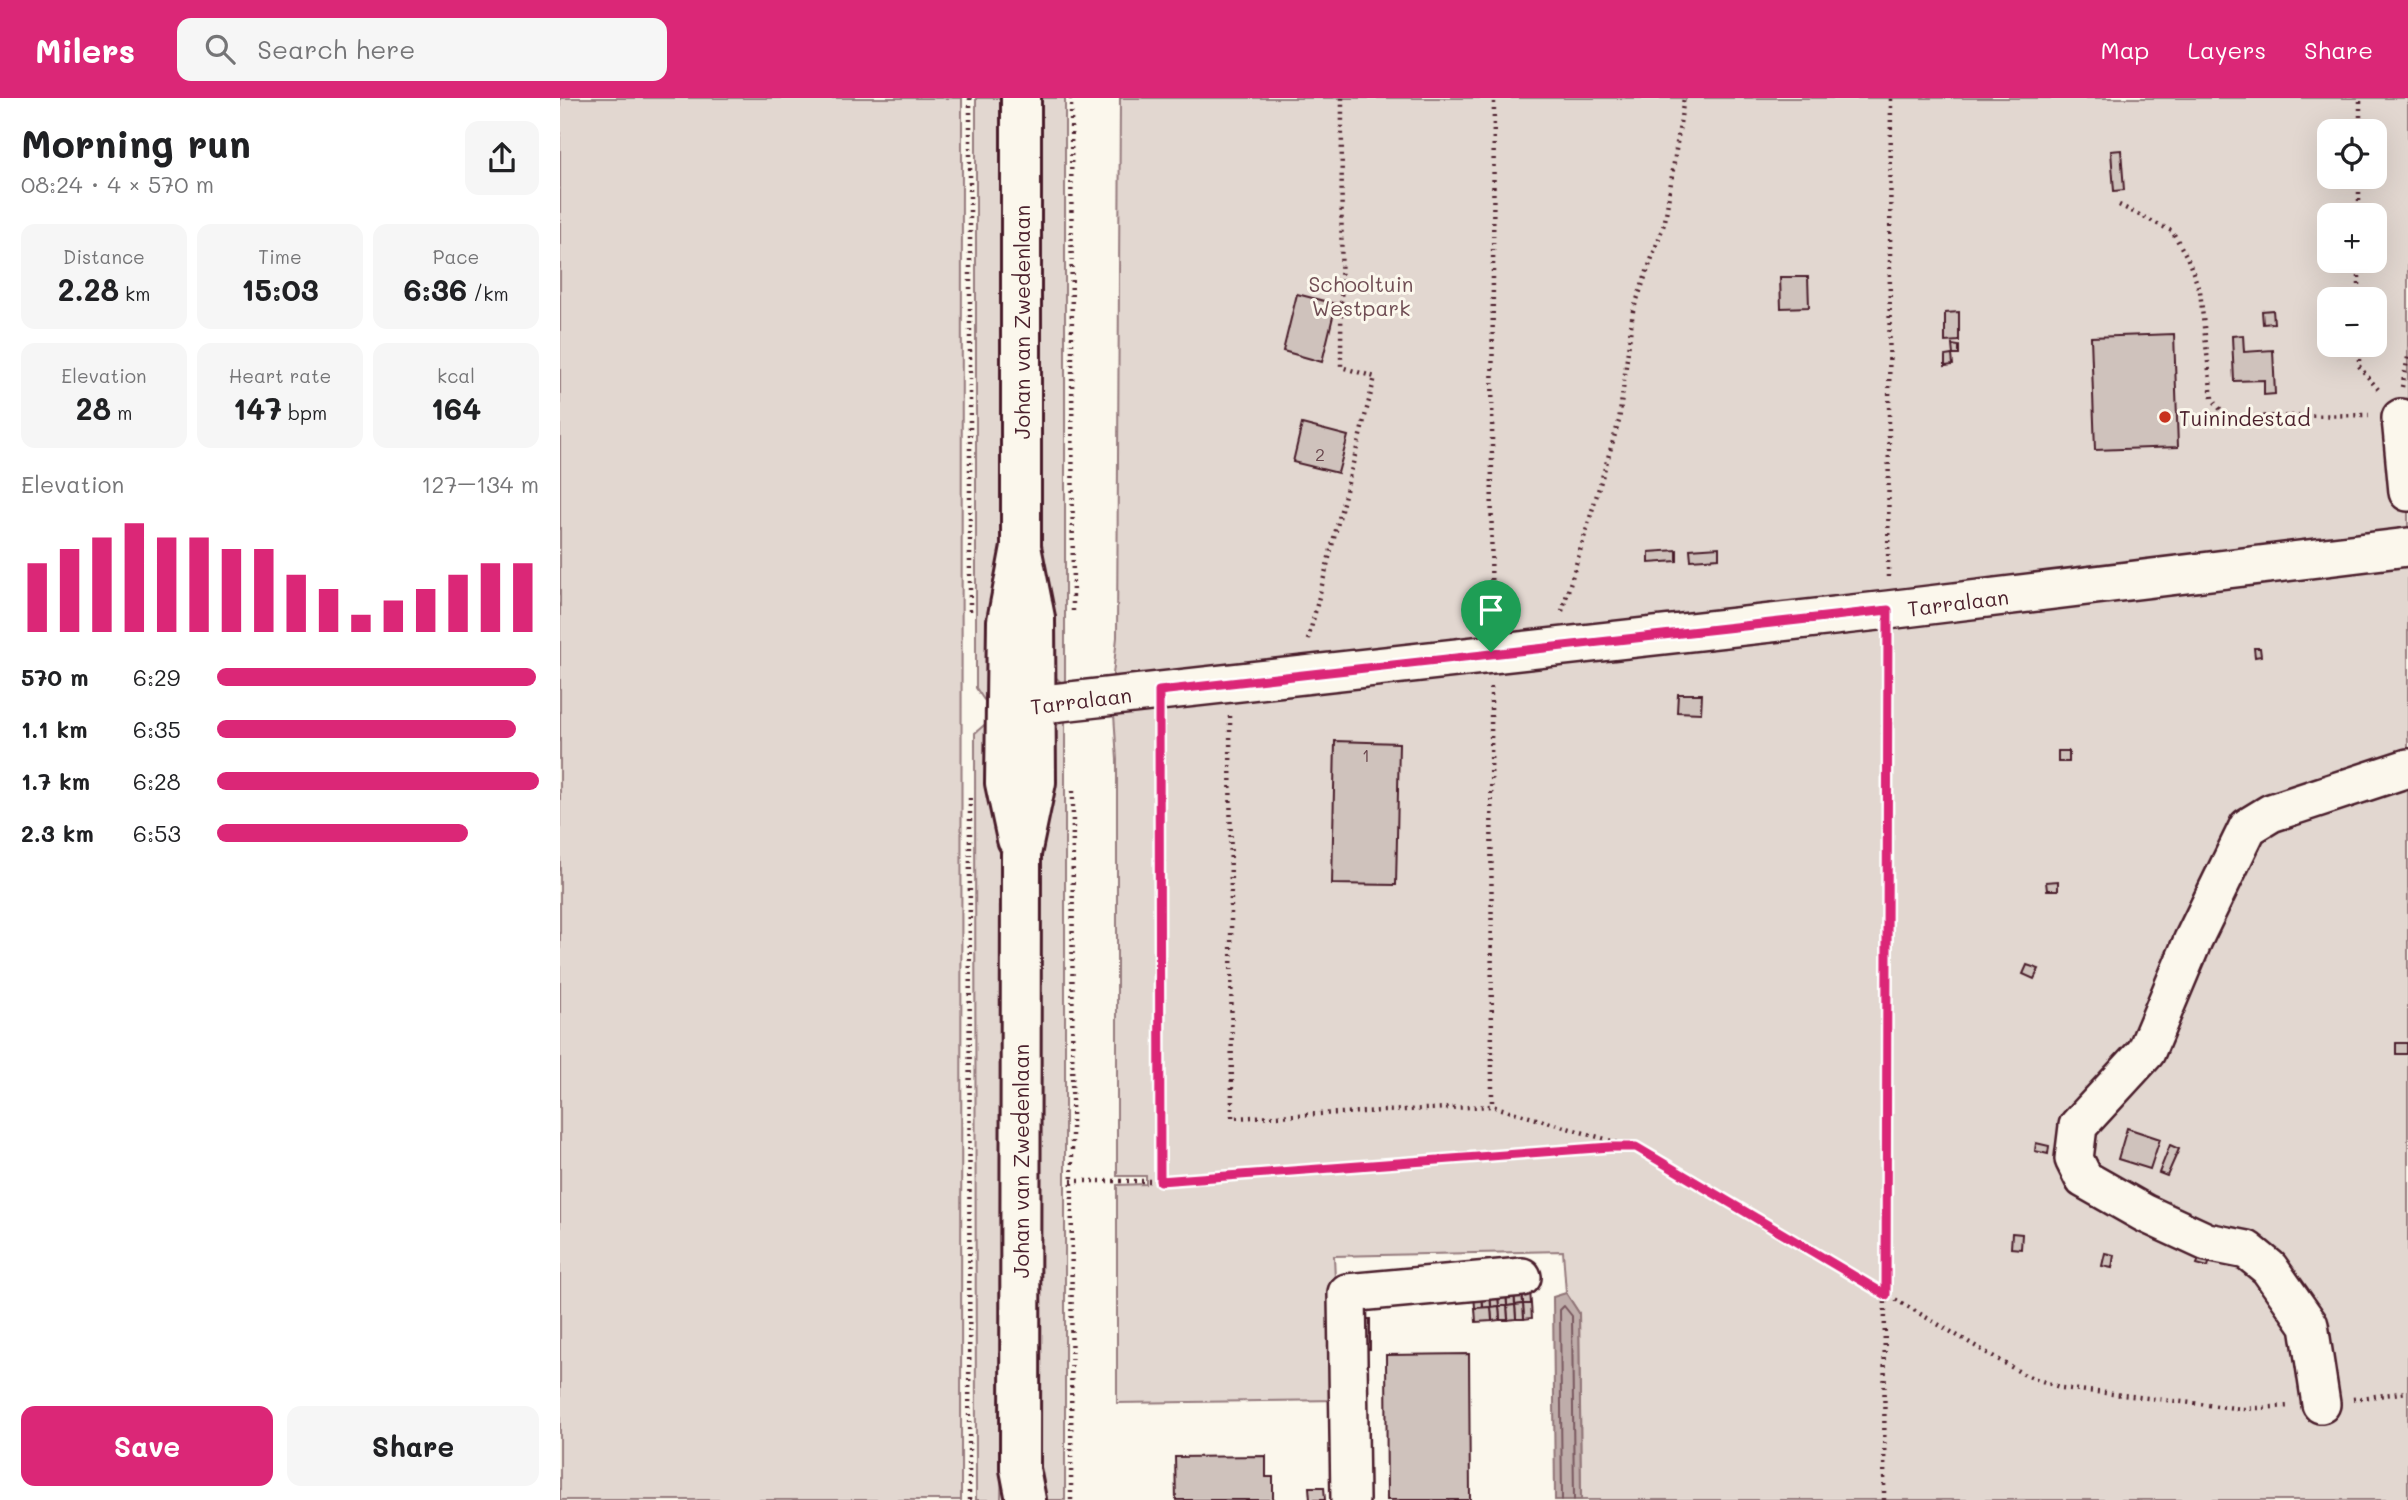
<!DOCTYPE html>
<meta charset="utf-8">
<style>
body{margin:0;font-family:Mali,sans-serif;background:#f6f6f6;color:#202124;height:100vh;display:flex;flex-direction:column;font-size:26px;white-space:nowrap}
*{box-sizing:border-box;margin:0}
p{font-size:23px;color:#757577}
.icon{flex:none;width:38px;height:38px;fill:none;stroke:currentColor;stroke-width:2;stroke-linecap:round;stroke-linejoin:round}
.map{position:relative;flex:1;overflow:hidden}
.drawer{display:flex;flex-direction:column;background:#fff;width:560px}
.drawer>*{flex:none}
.tools{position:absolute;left:1757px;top:21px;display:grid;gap:14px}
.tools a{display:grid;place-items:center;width:70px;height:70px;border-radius:14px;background:#fff;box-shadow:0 7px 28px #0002;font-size:35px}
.pin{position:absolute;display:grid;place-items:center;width:60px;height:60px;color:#fff;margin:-72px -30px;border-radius:50% 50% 50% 0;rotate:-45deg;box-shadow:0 0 7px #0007}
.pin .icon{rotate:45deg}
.round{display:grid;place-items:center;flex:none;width:74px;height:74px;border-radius:14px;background:#f6f6f6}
.summary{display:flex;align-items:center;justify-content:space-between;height:119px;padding:0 21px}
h1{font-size:38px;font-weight:700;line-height:52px}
.figures{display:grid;grid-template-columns:repeat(3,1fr);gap:10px;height:119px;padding:7px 21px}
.figures div{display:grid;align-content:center;border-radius:14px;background:#f6f6f6;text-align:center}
.figures b{font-size:30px;font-weight:700}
.figures small{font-size:19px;font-weight:400}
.figures p{font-size:19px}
.chart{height:196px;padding:14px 21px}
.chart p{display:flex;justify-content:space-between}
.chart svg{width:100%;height:126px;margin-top:7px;stroke:#db2777;stroke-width:6}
.button{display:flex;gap:14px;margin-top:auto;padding:14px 21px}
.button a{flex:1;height:80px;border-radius:14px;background:#db2777;color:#fff;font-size:28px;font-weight:700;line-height:80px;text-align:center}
.button a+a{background:#f6f6f6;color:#202124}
ul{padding:0 21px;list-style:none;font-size:23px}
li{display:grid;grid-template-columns:112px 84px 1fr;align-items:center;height:52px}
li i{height:18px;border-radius:9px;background:#db2777}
header{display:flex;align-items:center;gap:42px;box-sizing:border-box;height:98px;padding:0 35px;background:#db2777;color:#fff}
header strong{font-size:33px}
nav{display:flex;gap:38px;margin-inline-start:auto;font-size:24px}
.search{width:490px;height:63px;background:#f6f6f6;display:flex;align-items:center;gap:18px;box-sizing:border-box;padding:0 24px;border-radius:14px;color:#757577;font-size:26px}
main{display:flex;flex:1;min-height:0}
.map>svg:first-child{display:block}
.green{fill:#e2d7d0;stroke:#967b7e;stroke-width:2;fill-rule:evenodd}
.water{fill:#bfadaa;stroke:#907477;stroke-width:2}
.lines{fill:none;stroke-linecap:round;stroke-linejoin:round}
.shore{stroke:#79585e;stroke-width:2}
.building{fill:#cfc2bc;stroke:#4a1f2b;stroke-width:2}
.minor-casing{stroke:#4a1f2b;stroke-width:42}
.major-casing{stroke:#4a1f2b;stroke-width:44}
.path{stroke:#4a1f2b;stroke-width:4.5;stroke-dasharray:2 5;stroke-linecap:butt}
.minor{stroke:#fbf7ec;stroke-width:37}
.major{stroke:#fbf7ec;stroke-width:38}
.route-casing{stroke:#fff;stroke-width:14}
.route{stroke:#db2777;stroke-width:9}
.poi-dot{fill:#c8321e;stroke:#fbf7ec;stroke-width:2.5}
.labels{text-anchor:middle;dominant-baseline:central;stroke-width:6;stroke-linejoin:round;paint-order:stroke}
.number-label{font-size:18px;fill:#6b484f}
.park-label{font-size:21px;fill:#704d54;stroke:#fbf7ec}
.street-label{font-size:21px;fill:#4a1f2b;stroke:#fbf7ec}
.poi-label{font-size:21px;fill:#4a1f2b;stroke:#fbf7ec;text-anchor:start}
</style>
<header>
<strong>Milers</strong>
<div class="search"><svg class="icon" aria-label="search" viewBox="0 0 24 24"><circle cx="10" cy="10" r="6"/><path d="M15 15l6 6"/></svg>Search here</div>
<nav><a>Map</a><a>Layers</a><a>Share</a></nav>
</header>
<main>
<section class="drawer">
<div class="summary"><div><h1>Morning run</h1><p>08:24 · 4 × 570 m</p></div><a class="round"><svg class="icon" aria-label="share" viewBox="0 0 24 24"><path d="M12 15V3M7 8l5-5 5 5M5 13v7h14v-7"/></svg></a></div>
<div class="figures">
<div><p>Distance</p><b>2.28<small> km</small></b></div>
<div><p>Time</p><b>15:03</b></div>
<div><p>Pace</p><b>6:36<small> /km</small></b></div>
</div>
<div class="figures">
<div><p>Elevation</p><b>28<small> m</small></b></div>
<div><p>Heart rate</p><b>147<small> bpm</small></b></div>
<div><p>kcal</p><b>164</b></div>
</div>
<div class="chart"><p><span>Elevation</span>127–134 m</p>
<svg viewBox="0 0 160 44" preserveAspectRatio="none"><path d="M5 44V20M15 44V15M25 44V11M35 44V6M45 44V11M55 44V11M65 44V15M75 44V15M85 44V24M95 44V29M105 44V38M115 44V33M125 44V29M135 44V24M145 44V20M155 44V20"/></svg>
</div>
<ul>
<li><b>570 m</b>6:29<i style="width:99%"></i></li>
<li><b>1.1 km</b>6:35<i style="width:93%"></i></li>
<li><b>1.7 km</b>6:28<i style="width:100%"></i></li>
<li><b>2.3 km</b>6:53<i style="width:78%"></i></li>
</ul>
<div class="button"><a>Save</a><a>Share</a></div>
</section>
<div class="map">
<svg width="1848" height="1402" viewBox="0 0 1848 1402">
<rect width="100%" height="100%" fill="#fbf7ec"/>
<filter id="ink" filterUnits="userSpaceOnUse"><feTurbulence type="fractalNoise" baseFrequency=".0143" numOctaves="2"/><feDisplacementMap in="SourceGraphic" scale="14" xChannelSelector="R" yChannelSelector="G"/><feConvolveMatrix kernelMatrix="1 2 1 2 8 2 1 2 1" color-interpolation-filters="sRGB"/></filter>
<g filter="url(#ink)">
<g class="green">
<polygon points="0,0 402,0 401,1402 0,1402"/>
<polygon points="416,0 444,0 445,450 430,604 424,602 416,590"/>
<polygon points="479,0 505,0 505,588 492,576 481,454 479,400"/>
<path d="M 560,0 L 1848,0 L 1848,1402 L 1021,1402 L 1019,1215 L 1006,1195 L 1003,1153 L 774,1158 L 780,1302 L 557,1305 L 557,1087 L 586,1086 L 586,1078 L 557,1078 L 557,662 L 552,586 L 557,539 ZM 1769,33 L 1815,33 L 1815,79 L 1769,79 ZM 1769,117 L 1815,117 L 1815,163 L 1769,163 ZM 1769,201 L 1815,201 L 1815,247 L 1769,247 Z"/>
<polygon points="505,621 505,1402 478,1402 476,761 490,632"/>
<polygon points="430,622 441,768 442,1363 441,1402 416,1402 415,635"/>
</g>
<polygon class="water" points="1006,1195 1019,1215 1021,1402 995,1402 993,1199"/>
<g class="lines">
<polyline class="shore" points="1002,1402 1000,1212 1004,1208 1012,1218 1014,1402"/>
</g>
<g class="building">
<polygon points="1561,52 1564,92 1554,93 1551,53"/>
<polygon points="1220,179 1248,179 1249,209 1221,210"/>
<polygon points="737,196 776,206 762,264 723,253"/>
<polygon points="1713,212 1714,225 1703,226 1702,213"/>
<polygon points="1399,214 1399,243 1385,244 1385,215"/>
<polygon points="1614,236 1618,349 1535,352 1531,239"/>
<polygon points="1683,237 1684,254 1713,252 1715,296 1704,297 1704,282 1674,283 1672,238"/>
<polygon points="1392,247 1399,248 1399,257 1393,257"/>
<polygon points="1392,257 1393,267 1385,268 1385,258"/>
<polygon points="742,326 788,338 778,375 733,364"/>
<polygon points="1159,449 1159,460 1131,462 1130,451"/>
<polygon points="1117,452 1117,463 1089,465 1089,454"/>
<polygon points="1694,550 1700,550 1701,558 1695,559"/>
<polygon points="1118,596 1142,596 1141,615 1117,614"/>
<polygon points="775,643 839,645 836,787 772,786"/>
<rect x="1498" y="653" width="11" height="11"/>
<polygon points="1498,783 1498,792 1487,792 1486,784"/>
<polygon points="1467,867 1479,871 1474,881 1463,876"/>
<rect x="1836" y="945" width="11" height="11"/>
<polygon points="1567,1030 1600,1041 1590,1071 1558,1061"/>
<polygon points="1476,1045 1489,1048 1488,1056 1475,1053"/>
<polygon points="1610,1047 1619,1051 1607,1078 1599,1075"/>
<polygon points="1452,1135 1462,1136 1461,1151 1451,1150"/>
<polygon points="1545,1155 1554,1157 1552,1170 1542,1168"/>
<polygon points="1640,1158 1650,1161 1648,1169 1637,1166"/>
<polygon points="962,1192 970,1192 971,1206 963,1206"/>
<polygon points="962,1192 963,1206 955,1207 954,1193"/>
<polygon points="954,1193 955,1207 947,1208 946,1194"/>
<polygon points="930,1194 938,1194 939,1208 931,1209"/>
<polygon points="930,1194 931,1209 923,1210 922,1195"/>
<polygon points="938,1194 946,1194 947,1208 939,1208"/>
<polygon points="922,1195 923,1210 915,1210 914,1196"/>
<polygon points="963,1206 971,1206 972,1220 964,1221"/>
<polygon points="963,1206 964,1221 956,1221 955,1207"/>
<polygon points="955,1207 956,1221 948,1222 947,1208"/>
<polygon points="939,1208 947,1208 948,1222 940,1222"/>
<polygon points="939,1208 940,1222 932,1223 931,1209"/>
<polygon points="931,1209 932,1223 916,1224 915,1210"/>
<polygon points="796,1221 810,1221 810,1251 796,1252"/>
<polygon points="909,1256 910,1402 827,1402 826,1257"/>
<polygon points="706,1358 706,1379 713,1379 713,1402 616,1402 615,1359"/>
<polygon points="749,1389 764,1389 765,1402 750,1402"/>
</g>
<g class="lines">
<defs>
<g id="minor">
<polyline points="1841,320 1848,394"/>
<polyline points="447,610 1328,512 1848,449"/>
<polyline points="1761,1306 1749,1227 1709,1170 1687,1152 1647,1144 1584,1115 1524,1081 1514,1061 1518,1028 1586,954 1633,842 1688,729 1711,715 1848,670"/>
<polyline points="790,1402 787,1195 962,1179"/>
</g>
<g id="major">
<polyline points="461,449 475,520 476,684 461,756 460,1371 466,1402"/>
<polyline points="457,741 445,685 447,523 461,449 461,0"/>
</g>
</defs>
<use href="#minor" class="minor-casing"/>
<use href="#major" class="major-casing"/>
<g class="path">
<polyline points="410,0 410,517"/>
<polyline points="511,0 513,517"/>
<polyline points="1800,33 1800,0"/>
<polyline points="1559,107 1612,133 1627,159 1640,193 1652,300 1666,319 1809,317"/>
<polyline points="1799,117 1799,79"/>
<polyline points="1799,201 1799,163"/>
<polyline points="1799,247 1799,268 1821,295"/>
<polyline points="1842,289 1848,259"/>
<polyline points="1328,479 1331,0"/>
<polyline points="1002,513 1059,323 1073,213 1105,123 1124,0"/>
<polyline points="931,524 934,0"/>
<polyline points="748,542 815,279 781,269 782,0"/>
<polyline points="931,589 932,1007"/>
<polyline points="670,618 672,1020 932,1008 1076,1050 1465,1277 1502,1290 1683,1311 1729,1308"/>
<polyline points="599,625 600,1083"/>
<polyline points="511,1083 629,1083 1069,1049"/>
<polyline points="1793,1301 1848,1294"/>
<polyline points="409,1402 410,697"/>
<polyline points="511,1402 513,690"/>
<polyline points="1324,1402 1328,547"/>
</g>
<use href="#minor" class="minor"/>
<use href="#major" class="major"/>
</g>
</g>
<g class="lines" filter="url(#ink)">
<defs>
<polygon id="route" points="1328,512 1326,1197 1076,1049 1050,1049 600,1083 599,593"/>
</defs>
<use href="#route" class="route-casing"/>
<use href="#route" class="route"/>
</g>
<circle class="poi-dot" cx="1605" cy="319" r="7"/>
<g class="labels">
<g class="number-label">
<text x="760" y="356">2</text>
<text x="806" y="657">1</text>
</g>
<g class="park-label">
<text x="801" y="185">Schooltuin<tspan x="801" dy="24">Westpark</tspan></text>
</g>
<g class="street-label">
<text transform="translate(461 224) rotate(-90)">Johan van Zwedenlaan</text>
<text transform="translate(1398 504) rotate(-7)">Tarralaan</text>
<text transform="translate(521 602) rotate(-7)">Tarralaan</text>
<text transform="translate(460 1063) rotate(-90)">Johan van Zwedenlaan</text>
</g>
<g class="poi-label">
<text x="1619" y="319">Tuinindestad</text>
</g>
</g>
</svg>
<div class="tools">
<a><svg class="icon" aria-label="locate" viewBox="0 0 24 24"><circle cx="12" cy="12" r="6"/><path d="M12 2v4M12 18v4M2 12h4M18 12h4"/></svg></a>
<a>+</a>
<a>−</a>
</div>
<div class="pin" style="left:931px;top:554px;background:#1e9e55"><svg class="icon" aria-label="arrive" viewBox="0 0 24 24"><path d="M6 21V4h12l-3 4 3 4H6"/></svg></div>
</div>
</main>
